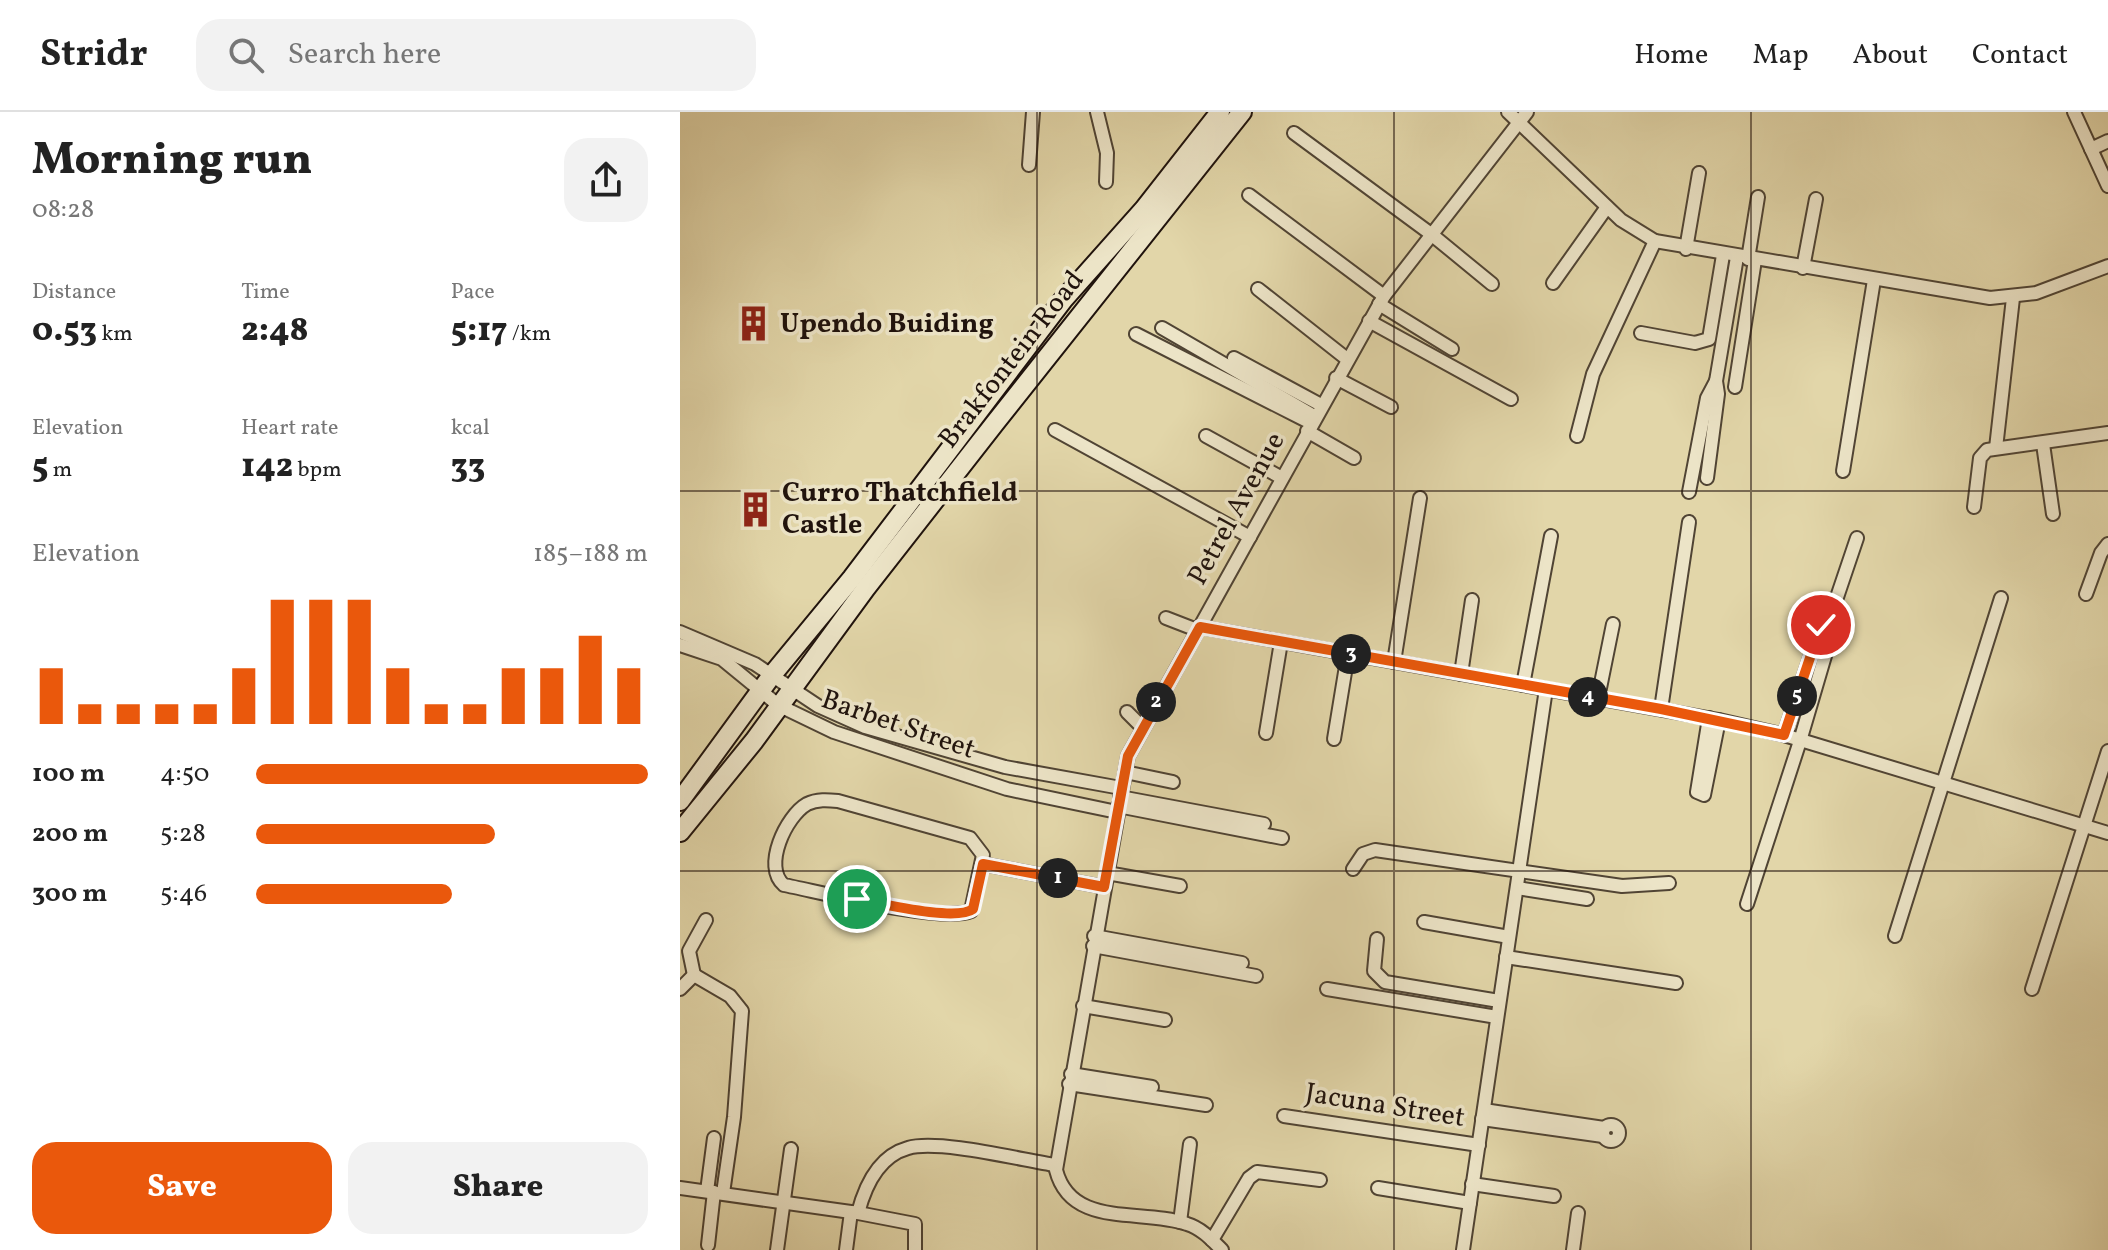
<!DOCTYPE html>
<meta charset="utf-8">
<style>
body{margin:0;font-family:Vollkorn,serif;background:#f2f2f2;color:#222;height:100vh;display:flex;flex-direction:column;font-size:30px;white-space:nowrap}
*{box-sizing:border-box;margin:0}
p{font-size:26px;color:#767676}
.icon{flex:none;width:44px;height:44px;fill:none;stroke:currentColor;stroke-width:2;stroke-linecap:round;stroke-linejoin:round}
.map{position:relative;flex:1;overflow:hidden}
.details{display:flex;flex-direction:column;background:#fff;width:680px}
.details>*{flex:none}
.pin{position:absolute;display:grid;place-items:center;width:68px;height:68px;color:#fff;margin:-34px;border:4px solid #fff;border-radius:50%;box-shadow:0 2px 8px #0007}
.km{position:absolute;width:40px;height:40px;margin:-20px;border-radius:50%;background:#222;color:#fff;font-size:22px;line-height:40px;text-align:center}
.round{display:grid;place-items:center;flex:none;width:84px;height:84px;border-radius:24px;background:#f2f2f2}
.overview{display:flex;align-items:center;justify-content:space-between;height:136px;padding:0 32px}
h1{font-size:44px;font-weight:800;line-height:60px}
.metrics{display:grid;grid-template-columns:repeat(3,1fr);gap:12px;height:136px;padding:8px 32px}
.metrics div{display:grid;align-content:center}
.metrics b{font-size:34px;font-weight:800}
.metrics small{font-size:22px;font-weight:400}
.metrics p{font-size:22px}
.chart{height:224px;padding:16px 32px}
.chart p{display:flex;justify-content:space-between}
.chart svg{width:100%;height:144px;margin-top:8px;stroke:#ea580c;stroke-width:6}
.button{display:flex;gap:16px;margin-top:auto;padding:16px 32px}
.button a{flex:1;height:92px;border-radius:24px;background:#ea580c;color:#fff;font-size:32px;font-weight:800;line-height:92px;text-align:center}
.button a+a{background:#f2f2f2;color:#222}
ul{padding:0 32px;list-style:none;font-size:26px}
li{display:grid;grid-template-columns:128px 96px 1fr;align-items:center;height:60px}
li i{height:20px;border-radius:10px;background:#ea580c}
header{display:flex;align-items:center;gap:48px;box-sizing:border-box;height:112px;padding:0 40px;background:#fff;border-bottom:2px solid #e0e0e0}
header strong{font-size:38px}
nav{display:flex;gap:44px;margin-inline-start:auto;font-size:28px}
.search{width:560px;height:72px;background:#f2f2f2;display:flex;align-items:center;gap:20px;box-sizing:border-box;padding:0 28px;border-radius:24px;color:#767676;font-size:30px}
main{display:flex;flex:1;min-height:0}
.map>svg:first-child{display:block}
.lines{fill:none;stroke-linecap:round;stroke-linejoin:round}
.street-casing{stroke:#504434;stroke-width:16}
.secondary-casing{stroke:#20130d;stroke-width:22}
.street{stroke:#ece4c7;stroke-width:12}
.secondary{stroke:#ece4c7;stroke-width:18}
.route-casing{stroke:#fff;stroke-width:16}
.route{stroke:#ea580c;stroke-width:10}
.grid{fill:none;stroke:#20130d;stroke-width:2;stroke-opacity:0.55}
.labels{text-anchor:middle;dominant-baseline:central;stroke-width:7;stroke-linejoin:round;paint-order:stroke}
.poi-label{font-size:28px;font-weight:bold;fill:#20130d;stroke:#ece4c7;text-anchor:start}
.street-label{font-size:28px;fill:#20130d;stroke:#ece4c7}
</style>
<header>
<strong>Stridr</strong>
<div class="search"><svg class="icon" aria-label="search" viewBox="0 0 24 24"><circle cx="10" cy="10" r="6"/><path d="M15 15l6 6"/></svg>Search here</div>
<nav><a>Home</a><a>Map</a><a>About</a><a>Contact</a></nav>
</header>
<main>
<section class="details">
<div class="overview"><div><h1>Morning run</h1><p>08:28</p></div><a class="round"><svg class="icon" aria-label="share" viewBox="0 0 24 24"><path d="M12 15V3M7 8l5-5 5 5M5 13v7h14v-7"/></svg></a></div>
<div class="metrics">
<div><p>Distance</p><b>0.53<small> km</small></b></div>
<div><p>Time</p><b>2:48</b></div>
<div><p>Pace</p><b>5:17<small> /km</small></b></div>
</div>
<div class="metrics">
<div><p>Elevation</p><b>5<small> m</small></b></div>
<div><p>Heart rate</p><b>142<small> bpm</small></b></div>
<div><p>kcal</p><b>33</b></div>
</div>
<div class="chart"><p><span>Elevation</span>185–188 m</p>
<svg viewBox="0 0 160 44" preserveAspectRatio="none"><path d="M5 44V27M15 44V38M25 44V38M35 44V38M45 44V38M55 44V27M65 44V6M75 44V6M85 44V6M95 44V27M105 44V38M115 44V38M125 44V27M135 44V27M145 44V17M155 44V27"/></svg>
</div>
<ul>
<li><b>100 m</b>4:50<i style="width:100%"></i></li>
<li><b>200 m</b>5:28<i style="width:61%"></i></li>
<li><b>300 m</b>5:46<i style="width:50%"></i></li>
</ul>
<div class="button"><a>Save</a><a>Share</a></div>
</section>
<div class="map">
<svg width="1428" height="1138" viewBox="0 0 1428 1138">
<rect width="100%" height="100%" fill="#e2d6a9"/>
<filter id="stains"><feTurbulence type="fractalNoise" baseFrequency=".0025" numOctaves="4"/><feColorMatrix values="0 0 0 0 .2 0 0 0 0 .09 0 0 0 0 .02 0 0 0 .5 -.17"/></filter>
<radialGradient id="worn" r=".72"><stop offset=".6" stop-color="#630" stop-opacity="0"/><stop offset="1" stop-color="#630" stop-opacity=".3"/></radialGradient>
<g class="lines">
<defs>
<g id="street">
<polyline points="417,0 427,41 426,70"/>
<polyline points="828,0 941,108 975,129 1310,186 1356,181 1428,154"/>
<polyline points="1394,0 1428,74"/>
<polyline points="614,21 751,122 812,172"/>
<polyline points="1411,37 1428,29"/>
<polyline points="349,53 353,0"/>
<polyline points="569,83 704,184"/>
<polyline points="1006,137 1019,61"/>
<polyline points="1068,147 1078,85"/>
<polyline points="1123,156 1136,87"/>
<polyline points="873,171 927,95"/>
<polyline points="578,177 667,247"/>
<polyline points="699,192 772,237"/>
<polyline points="689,209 831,287"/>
<polyline points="482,216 634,304"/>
<polyline points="961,221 1015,231 1029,227 1043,143"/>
<polyline points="456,222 631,311"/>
<polyline points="554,246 641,293"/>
<polyline points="656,266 711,295"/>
<polyline points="1055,275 1075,148"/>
<polyline points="375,318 570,425"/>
<polyline points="627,319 674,346"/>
<polyline points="526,324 602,366"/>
<polyline points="897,324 913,262 975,129"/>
<polyline points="1363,332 1373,402"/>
<polyline points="1316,336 1333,186"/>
<polyline points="1163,359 1194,168"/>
<polyline points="1027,366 1038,282 1036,269 1057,145"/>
<polyline points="1009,380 1027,286 1036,269"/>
<polyline points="1294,395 1300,346 1307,338 1428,321"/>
<polyline points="1406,482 1421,441 1428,432"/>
<polyline points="486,506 517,518"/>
<polyline points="520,515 1039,608 1104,623 1428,721"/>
<polyline points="0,520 75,552 138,594 185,615 325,655 441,676"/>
<polyline points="0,533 42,547 98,593 154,620 327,677 437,700"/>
<polyline points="714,550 740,386"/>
<polyline points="781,562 792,488"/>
<polyline points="843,573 871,424"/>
<polyline points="918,586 933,512"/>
<polyline points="981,597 1009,410"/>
<polyline points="447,600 462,615"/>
<polyline points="1029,606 1017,680 1024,683 1039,608"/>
<polyline points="586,621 601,530"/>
<polyline points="1104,623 1141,513 1152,500"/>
<polyline points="654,627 668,542"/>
<polyline points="445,660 493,670"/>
<polyline points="440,685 584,712"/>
<path d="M 158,689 L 290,726 L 303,743 L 291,799 C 262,811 140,780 104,773 C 82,755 106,704 127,692 C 137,687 148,688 158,689 Z"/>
<polyline points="438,694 602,726"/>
<polyline points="303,752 424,775"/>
<polyline points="673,757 683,742 695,738 942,774 989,771"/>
<polyline points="427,761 500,774"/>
<polyline points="837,776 907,787"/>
<polyline points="1067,792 1120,629 1152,520 1152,500 1177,426"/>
<polyline points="744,810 829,825"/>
<polyline points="414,824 562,851"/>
<polyline points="1215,824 1321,486"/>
<polyline points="697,827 694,859 705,870 819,889"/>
<polyline points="413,834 576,864"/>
<polyline points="826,845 996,871"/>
<polyline points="14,863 9,839 26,808"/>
<polyline points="0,877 14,863 50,884 62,899 54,1005 43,1081"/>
<polyline points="647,877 817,905"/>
<polyline points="1352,877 1428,639"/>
<polyline points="403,894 485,908"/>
<polyline points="391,962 472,975"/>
<polyline points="389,972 526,993"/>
<polyline points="804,998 924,1016"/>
<polyline points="604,1004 799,1033"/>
<polyline points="802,1007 923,1024"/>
<circle cx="931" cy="1021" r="8"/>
<polyline points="792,1072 874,1084"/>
<path d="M 0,1076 L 178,1101 C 185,1074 199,1044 228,1036 C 258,1027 342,1048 375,1053"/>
<polyline points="698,1076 790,1091"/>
<polyline points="27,1079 34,1026"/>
<polyline points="178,1101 235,1112 235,1138"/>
<polyline points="500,1110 510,1032"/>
<polyline points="532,1128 569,1066 577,1060 640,1068"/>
<polyline points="28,1133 34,1080"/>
<polyline points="97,1138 111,1037"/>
<polyline points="166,1138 171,1100"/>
<path d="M 542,1138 C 532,1128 521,1116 507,1112 C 462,1096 391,1117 376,1058 L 448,644 L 704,184 L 847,0"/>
<polyline points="783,1138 866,577"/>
<polyline points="893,1138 898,1101"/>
</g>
<g id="secondary">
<polyline points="0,689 92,563 172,466 383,188 464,97 540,0"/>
<polyline points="0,720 74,629 186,476 315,311 562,0"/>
</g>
</defs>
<use href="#street" class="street-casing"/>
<use href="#secondary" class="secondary-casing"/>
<use href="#street" class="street"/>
<use href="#secondary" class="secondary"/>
</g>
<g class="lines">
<defs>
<path id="route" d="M 177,787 C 200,791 276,810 293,797 L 303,752 L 424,775 L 448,644 L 520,515 L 981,597 L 1104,623 L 1141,513"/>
</defs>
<use href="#route" class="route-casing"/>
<use href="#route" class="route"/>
</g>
<path class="grid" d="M 357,0 L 357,1138M 714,0 L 714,1138M 1071,0 L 1071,1138M 0,379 L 1428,379M 0,759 L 1428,759"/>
<defs>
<symbol id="building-bare" viewBox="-9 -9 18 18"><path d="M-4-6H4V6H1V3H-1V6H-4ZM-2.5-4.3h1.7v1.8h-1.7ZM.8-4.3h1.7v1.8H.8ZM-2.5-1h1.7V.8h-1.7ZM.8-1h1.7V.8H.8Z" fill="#8f2418" stroke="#ece4c7" stroke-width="2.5" paint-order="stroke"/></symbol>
</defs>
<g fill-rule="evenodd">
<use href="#building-bare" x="48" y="186" width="51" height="51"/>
<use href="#building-bare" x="50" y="372" width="51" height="51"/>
</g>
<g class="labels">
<g class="poi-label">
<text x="100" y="212">Upendo Buiding</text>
<text x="102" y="381">Curro Thatchfield<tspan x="102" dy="32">Castle</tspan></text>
</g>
<g class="street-label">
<text transform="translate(332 248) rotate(-52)">Brakfontein Road</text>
<text transform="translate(557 397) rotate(-61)">Petrel Avenue</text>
<text transform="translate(218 613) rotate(19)">Barbet Street</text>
<text transform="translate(705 994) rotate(9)">Jacuna Street</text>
</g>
</g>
<rect width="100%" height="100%" filter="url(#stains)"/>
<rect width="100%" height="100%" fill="url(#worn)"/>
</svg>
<div class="pin" style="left:177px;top:787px;background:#1e9e55"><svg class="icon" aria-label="arrive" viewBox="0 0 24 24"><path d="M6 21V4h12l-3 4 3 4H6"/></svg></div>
<div class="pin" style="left:1141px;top:513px;background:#d93025"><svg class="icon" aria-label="check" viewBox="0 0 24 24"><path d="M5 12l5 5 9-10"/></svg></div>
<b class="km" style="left:378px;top:766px">1</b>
<b class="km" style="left:476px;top:590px">2</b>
<b class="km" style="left:671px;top:542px">3</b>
<b class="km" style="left:908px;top:585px">4</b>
<b class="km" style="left:1117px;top:584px">5</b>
</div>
</main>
